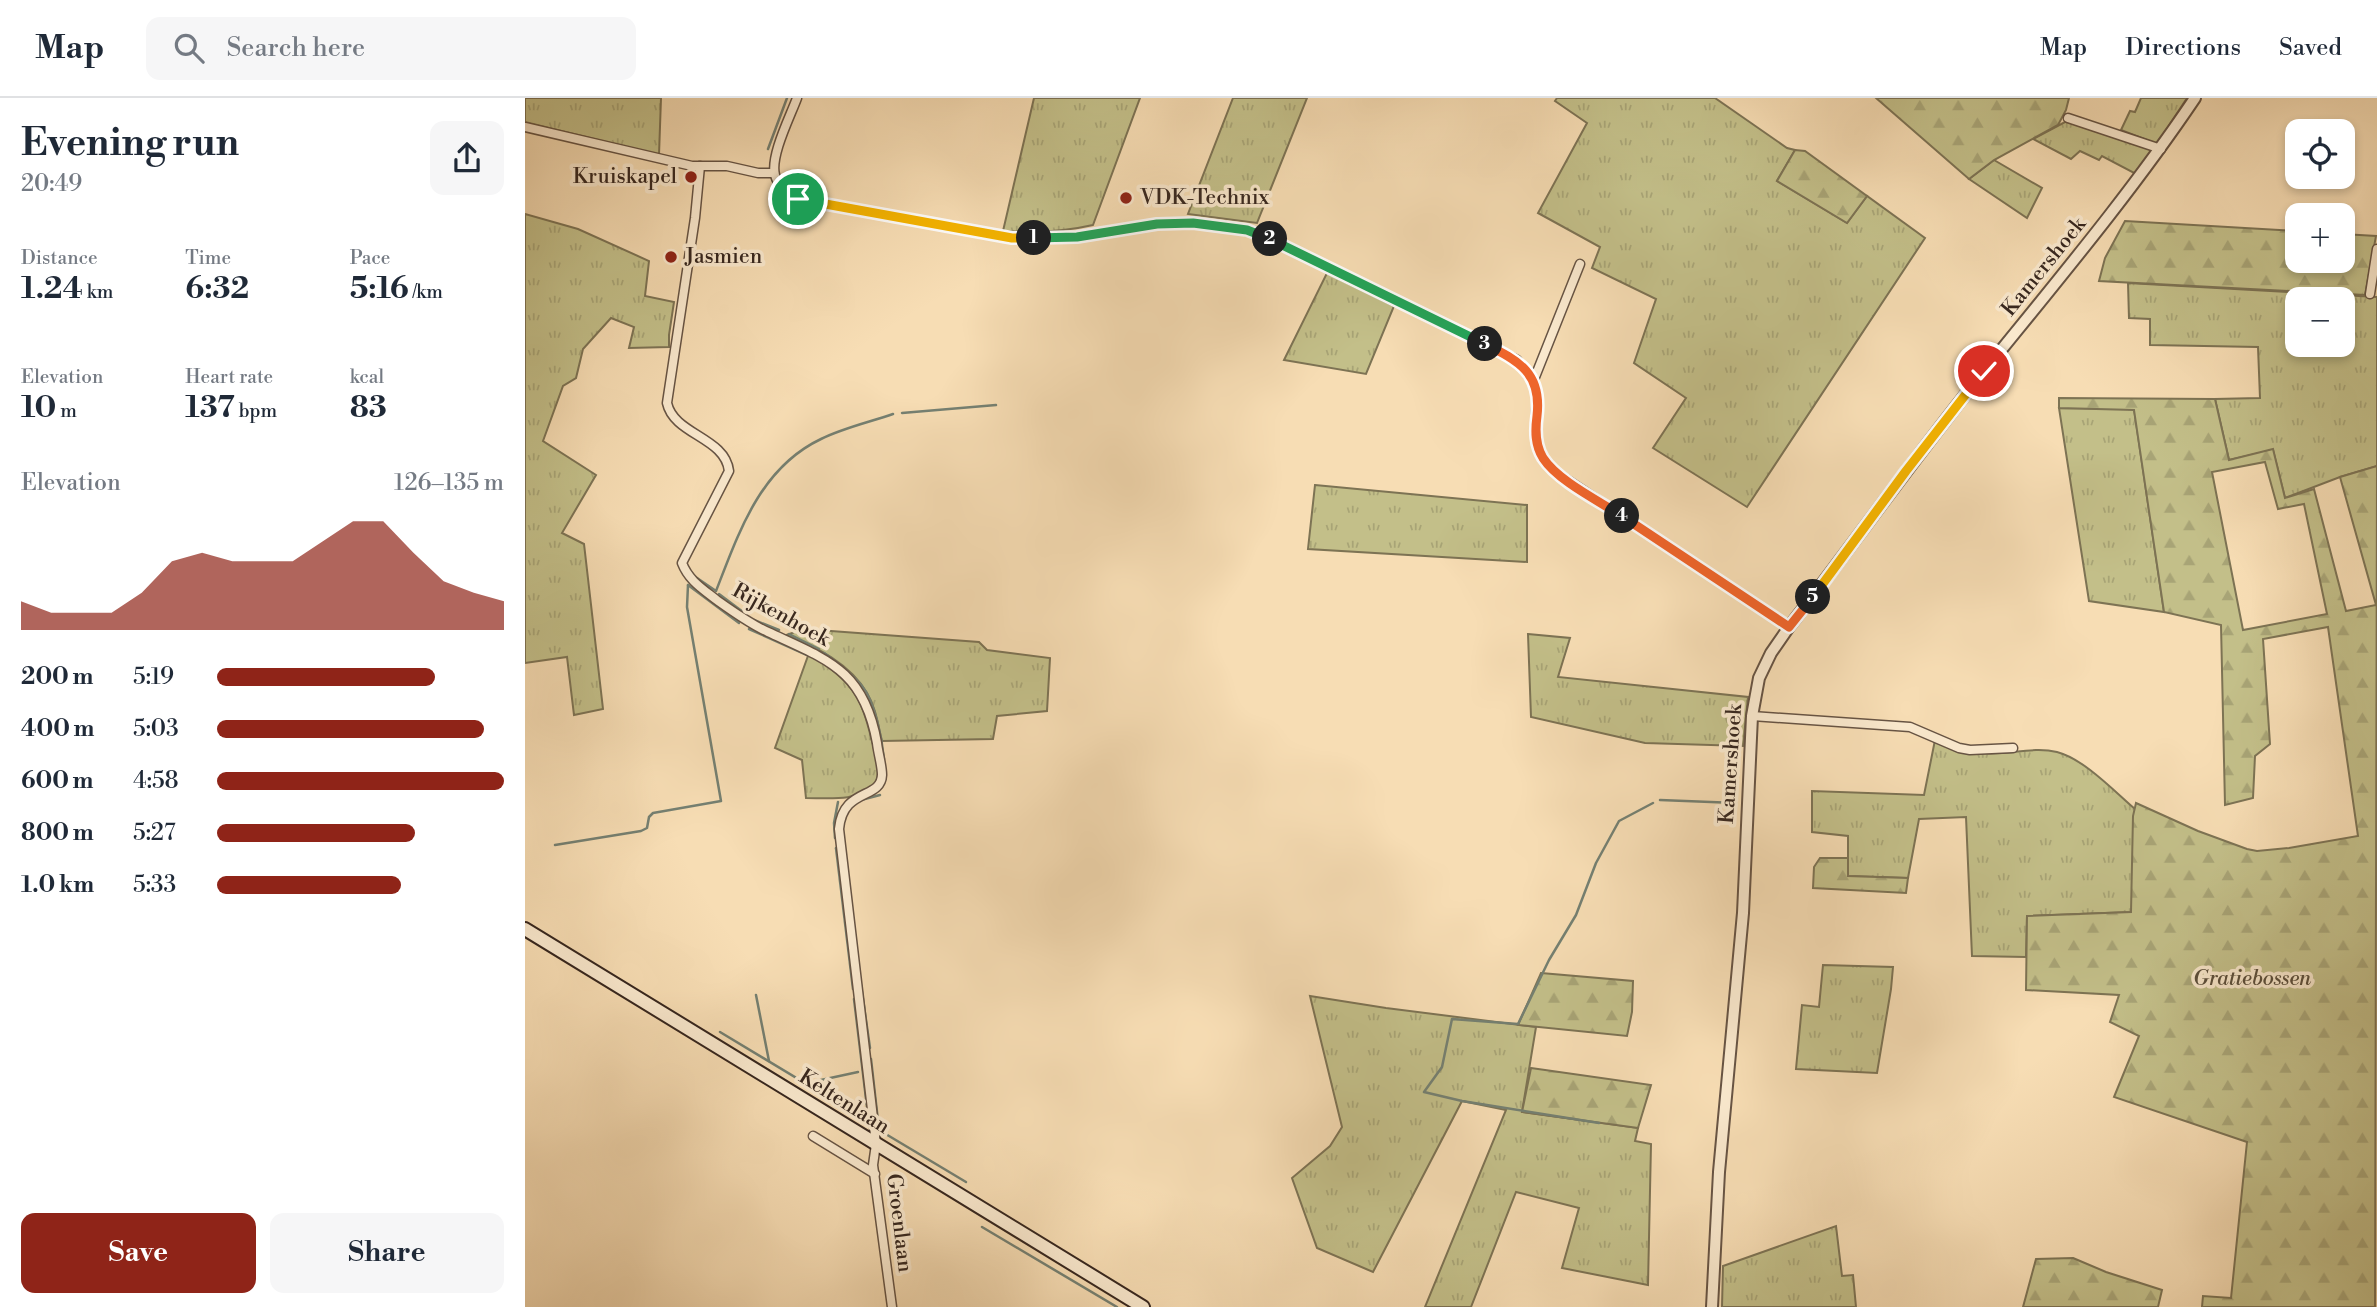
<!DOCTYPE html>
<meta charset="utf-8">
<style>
body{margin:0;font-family:"Libre Bodoni",serif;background:#f6f6f7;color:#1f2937;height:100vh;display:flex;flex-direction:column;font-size:26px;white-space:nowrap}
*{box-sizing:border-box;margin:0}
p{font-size:23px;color:#747a83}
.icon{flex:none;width:38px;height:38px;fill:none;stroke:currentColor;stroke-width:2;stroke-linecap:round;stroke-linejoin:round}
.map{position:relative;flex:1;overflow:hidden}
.drawer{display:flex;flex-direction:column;background:#fff;width:525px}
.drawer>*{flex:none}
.fabs{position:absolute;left:1760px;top:21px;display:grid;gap:14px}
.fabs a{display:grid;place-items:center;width:70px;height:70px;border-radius:14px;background:#fff;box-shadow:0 4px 10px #0003;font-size:35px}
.pin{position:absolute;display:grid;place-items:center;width:60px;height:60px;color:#fff;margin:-30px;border:4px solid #fff;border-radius:50%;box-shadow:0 2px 7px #0007}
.km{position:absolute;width:35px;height:35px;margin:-18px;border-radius:50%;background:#222;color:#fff;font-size:19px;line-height:35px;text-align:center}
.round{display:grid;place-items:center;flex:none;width:74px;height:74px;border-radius:14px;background:#f6f6f7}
.summary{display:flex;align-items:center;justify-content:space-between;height:119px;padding:0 21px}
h1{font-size:38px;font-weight:800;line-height:52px}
.figures{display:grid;grid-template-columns:repeat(3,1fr);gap:10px;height:119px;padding:7px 21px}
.figures div{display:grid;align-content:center}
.figures b{font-size:30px;font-weight:800}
.figures small{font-size:19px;font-weight:400}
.figures p{font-size:19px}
.chart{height:196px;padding:14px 21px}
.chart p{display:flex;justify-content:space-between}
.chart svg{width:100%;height:126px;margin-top:7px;fill:#8f2418;opacity:.7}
.button{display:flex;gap:14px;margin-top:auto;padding:14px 21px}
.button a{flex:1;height:80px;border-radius:14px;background:#8f2418;color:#fff;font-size:28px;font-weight:800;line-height:80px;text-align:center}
.button a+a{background:#f6f6f7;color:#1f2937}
ul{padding:0 21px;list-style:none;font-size:23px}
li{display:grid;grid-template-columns:112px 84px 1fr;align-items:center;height:52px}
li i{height:18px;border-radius:9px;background:#8f2418}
header{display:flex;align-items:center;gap:42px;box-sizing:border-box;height:98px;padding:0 35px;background:#fff;border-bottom:2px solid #e0e1e3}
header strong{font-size:33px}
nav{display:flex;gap:38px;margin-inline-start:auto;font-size:24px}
.search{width:490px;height:63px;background:#f6f6f7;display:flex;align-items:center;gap:18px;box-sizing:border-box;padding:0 24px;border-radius:14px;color:#747a83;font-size:26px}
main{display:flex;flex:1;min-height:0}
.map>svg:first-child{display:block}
.grass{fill:url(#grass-tufts);stroke:#7d7354;stroke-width:2;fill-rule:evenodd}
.forest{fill:url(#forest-firs);stroke:#7d7354;stroke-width:2;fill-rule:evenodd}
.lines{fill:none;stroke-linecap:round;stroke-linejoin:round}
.stream{stroke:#758072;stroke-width:2.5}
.minor-casing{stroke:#675444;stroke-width:11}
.tertiary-casing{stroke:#675444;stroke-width:14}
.secondary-casing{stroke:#37271f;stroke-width:16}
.minor{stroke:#fae9ce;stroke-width:8}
.tertiary{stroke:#fae9ce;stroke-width:10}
.secondary{stroke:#fae9ce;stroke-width:12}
.split-1-casing{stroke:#fff;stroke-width:14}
.split-2-casing{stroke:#fff;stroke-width:14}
.split-3-casing{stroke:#fff;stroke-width:14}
.split-4-casing{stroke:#fff;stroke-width:14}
.split-5-casing{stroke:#fff;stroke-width:14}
.split-6-casing{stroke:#fff;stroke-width:14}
.split-1{stroke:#f5b400;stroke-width:9}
.split-2{stroke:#22a559;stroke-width:9}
.split-3{stroke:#22a559;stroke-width:9}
.split-4{stroke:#f0652b;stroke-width:9}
.split-5{stroke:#f0652b;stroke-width:9}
.split-6{stroke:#f5b400;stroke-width:9}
.poi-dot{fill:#8f2418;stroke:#fae9ce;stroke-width:2.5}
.labels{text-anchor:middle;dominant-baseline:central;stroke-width:7;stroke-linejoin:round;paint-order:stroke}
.poi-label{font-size:21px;fill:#37271f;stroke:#fae9ce;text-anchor:start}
.street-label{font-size:21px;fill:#37271f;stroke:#fae9ce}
.park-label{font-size:21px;font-style:italic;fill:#5a4d3a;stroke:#fae9ce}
</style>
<header>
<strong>Map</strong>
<div class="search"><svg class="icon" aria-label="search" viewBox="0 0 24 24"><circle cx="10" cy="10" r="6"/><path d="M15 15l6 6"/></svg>Search here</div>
<nav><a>Map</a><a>Directions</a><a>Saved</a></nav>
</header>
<main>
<section class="drawer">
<div class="summary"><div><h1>Evening run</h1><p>20:49</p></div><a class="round"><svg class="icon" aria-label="share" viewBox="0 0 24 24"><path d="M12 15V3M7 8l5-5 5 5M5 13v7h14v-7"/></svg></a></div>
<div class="figures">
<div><p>Distance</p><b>1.24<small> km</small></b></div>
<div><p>Time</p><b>6:32</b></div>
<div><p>Pace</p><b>5:16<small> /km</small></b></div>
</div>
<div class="figures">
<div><p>Elevation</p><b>10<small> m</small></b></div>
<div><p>Heart rate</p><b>137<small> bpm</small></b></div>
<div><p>kcal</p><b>83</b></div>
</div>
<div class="chart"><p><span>Elevation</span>126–135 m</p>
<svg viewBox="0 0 160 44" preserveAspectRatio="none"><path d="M0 44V34L10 38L20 38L30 38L40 31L50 20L60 17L70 20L80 20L90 20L100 13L110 6L120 6L130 17L140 27L150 31L160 34V44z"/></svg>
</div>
<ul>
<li><b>200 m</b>5:19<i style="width:76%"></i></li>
<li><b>400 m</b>5:03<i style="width:93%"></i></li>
<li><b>600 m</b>4:58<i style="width:100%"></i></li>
<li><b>800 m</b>5:27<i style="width:69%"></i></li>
<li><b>1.0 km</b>5:33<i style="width:64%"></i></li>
</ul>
<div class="button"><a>Save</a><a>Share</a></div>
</section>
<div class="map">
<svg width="1852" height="1209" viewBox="0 0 1852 1209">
<defs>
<pattern id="grass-tufts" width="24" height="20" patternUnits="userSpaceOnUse" patternTransform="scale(1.75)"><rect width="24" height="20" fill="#c3bf89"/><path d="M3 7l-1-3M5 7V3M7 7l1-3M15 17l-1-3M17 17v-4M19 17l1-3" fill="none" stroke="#a8a476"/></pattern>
<pattern id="forest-firs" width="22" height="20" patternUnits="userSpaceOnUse" patternTransform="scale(1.75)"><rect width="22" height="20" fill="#c3bf89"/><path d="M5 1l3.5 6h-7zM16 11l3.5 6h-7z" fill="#a8a476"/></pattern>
</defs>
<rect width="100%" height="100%" fill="#f7ddb4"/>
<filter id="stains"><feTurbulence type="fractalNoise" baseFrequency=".00286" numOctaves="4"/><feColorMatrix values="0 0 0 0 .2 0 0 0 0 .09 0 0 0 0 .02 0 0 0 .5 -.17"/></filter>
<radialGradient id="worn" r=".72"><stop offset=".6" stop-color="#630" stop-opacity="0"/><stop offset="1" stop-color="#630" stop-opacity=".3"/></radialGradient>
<g class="grass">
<polygon points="0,0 136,0 134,57 0,24"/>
<path d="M 509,0 L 615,0 L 568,127 C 538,134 509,135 478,133 Z"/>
<polygon points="708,0 782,0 732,125 663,116"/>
<polygon points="1032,0 1190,0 1262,50 1270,52 1252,83 1322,125 1342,98 1400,140 1222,409 1128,350 1161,300 1109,265 1131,201 1067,170 1075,149 1013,115 1062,25 1030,3"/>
<polygon points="1616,0 1662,0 1632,46 1596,32 1605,13 1610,14"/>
<polygon points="1546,23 1630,51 1611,76 1577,58 1574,62 1555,53 1546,61 1508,41 1540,24"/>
<polygon points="1469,62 1517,90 1502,120 1444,81"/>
<polygon points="0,116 53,131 124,163 120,198 149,204 144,237 144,249 104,250 109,229 86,220 58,251 51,280 38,288 18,343 71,377 37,435 59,446 78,611 49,617 42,559 0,565"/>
<polygon points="802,175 869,208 841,276 759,262"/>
<path d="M 1603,185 L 1852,199 L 1852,368 L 1815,379 L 1760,400 L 1748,352 L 1704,362 L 1690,301 L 1735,300 L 1733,249 L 1625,247 L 1625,221 L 1604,220 ZM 1773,201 L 1818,201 L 1818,247 L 1773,247 Z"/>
<polygon points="1534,310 1609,311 1639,514 1564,503"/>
<polygon points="790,387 1002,407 1002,464 783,451"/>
<path d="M 279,531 L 454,544 L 462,552 L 525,560 L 522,613 L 472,618 L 468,641 L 357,643 C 353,627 351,610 342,595 C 325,566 292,549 261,537 Z"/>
<polygon points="1003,536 1045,540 1033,579 1223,599 1218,648 1120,645 1006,619"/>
<path d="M 284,555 C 333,589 336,598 350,655 C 352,664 356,679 349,687 C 333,704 302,700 281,700 L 277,662 L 250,650 Z"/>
<path d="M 1410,642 C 1425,646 1441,654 1457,655 C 1481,658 1507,648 1532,654 C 1559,661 1589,693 1610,711 L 1607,814 L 1502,818 L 1501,859 L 1447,858 L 1441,719 L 1394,721 L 1383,780 L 1323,778 L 1323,738 L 1287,734 L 1287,693 L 1399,697 Z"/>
<polygon points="1298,867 1368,869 1366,891 1352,975 1271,971 1277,907 1294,909"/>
<polygon points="785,898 861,910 1011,929 997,1014 1113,1030 1110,1043 1126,1046 1123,1187 1037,1170 1054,1110 991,1094 946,1209 900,1209 981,1012 937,1003 848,1174 792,1150 767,1080 805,1048 817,1029"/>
<polygon points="1311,1128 1317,1178 1328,1177 1331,1209 1197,1209 1198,1168"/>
</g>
<g class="forest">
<polygon points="1351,0 1544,0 1541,12 1533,27 1469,62 1444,81"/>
<polygon points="1270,52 1280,53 1342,98 1322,125 1252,83"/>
<polygon points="1600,123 1773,133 1773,163 1818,163 1818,136 1851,138 1840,197 1574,183 1580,160"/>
<path d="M 1534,300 L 1690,301 L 1704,362 L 1748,351 L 1760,400 L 1789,391 L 1821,513 L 1851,507 L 1815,379 L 1852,368 L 1850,1209 L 1677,1209 L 1678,1198 L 1706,1200 L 1722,1044 L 1589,999 L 1614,938 L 1585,924 L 1594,897 L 1501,892 L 1502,818 L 1606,814 L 1608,718 L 1611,705 L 1673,733 L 1722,751 L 1732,753 L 1764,750 L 1833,738 L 1803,529 L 1738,541 L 1745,646 L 1730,658 L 1728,700 L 1700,707 L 1696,527 L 1639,514 L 1609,312 L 1534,310 ZM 1740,364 L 1753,411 L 1779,406 L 1802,516 L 1718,532 L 1687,374 Z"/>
<polygon points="1295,760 1323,760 1323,778 1383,780 1381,795 1288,790 1289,769"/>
<polygon points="1016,875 1108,883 1107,914 1102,938 993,927"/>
<polygon points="1006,970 1126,987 1113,1030 997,1014"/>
<polygon points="1548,1160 1581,1174 1637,1192 1633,1209 1498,1209 1511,1161"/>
</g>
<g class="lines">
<g class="stream">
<polyline points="243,51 262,0"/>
<polyline points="377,315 471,307"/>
<path d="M 170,481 L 172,480 L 191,493 C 214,434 235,370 296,341 C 318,330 345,324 368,316"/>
<polyline points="163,487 214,525"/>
<polyline points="194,496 222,517"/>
<polyline points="229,522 254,532"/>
<polyline points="224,531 282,557"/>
<polyline points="264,536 294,551"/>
<path d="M 299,555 C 312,565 326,575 337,588 C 350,604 357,641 359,661"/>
<polyline points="336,702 355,697"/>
<polyline points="1135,702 1211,705"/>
<polyline points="310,740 309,725 313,704"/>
<polyline points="30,747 116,733 122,730 124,719 128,715 196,703 162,509 163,487"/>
<polyline points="311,750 328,891"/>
<polyline points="336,887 345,950"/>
<polyline points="231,897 244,963"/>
<polyline points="329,901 342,1009"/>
<polyline points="195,934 343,1023"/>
<polyline points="346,961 354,1032 441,1084"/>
<polyline points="282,985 333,974"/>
<polyline points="1074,1025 937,1003 899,994 917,969 927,921 993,926 1024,862 1051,817 1071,765 1094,723 1128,705"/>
<polyline points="457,1129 592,1209"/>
</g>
<defs>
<g id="minor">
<path d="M 272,0 C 265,19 245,58 250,77 C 253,89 263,95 273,101 L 487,140 L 552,139 L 633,126 L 668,125 L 700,128 L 734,136 L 992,262 L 1008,284 L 1012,299 L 1010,335 L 1013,348 L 1018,360 L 1029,373 L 1264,529"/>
<polyline points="1543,20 1636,51"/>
<polyline points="0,29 167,68 202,68 233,75 249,75"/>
<path d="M 175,68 L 170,120 L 142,305 C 149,337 200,339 204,373 L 157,465 C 164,483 178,491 193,503 C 209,514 225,526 243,534 C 303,562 339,572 352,645 C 353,655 357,667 357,677 C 356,702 318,689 314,731 L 346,1003 L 351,1046 L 348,1067 L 367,1209"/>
<polyline points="1845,196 1852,151"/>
<polyline points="1008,284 1055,166"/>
<polyline points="1227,618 1385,629 1434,650 1445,652 1488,650"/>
<polyline points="288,1038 350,1076"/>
</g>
<path id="tertiary" d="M 1187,1209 L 1194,1074 L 1218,815 L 1227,618 L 1234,580 L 1246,555 L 1264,529 C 1330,444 1392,356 1460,272 C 1532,183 1606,95 1670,0"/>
<polyline id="secondary" points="0,831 618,1209"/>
</defs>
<use href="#minor" class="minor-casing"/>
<use href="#tertiary" class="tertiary-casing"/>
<use href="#secondary" class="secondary-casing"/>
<use href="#minor" class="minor"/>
<use href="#tertiary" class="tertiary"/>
<use href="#secondary" class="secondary"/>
</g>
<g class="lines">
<defs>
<polyline id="split-1" points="273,101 487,140 509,140"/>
<polyline id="split-2" points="509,140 552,139 632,126 668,125 722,132 745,141"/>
<polyline id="split-3" points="745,141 960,246"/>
<path id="split-4" d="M 960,246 C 994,263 1017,275 1012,318 C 1010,333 1010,347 1018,360 C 1033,383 1074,403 1097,418"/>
<polyline id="split-5" points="1097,418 1264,529 1288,499"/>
<polyline id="split-6" points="1288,499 1381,373 1459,273"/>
</defs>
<use href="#split-1" class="split-1-casing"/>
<use href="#split-2" class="split-2-casing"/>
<use href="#split-3" class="split-3-casing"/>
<use href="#split-4" class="split-4-casing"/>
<use href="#split-5" class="split-5-casing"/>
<use href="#split-6" class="split-6-casing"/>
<use href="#split-1" class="split-1"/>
<use href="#split-2" class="split-2"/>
<use href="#split-3" class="split-3"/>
<use href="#split-4" class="split-4"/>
<use href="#split-5" class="split-5"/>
<use href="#split-6" class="split-6"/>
</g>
<g class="poi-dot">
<circle cx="166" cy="79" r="7"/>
<circle cx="601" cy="100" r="7"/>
<circle cx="146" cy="159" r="7"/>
</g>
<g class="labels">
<g class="poi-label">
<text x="152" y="79" text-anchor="end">Kruiskapel</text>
<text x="615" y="100">VDK-Technix</text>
<text x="160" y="159">Jasmien</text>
</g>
<g class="street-label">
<text transform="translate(1519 169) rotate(-51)">Kamershoek</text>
<text transform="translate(256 517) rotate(29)">Rijkenhoek</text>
<text transform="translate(1206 666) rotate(-86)">Kamershoek</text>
<text transform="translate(319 1004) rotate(32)">Keltenlaan</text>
<text transform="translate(374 1125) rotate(83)">Groenlaan</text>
</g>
<g class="park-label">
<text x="1727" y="881">Gratiebossen</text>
</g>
</g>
<rect width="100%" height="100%" filter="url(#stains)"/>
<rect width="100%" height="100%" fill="url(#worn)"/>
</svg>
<div class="fabs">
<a><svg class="icon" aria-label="locate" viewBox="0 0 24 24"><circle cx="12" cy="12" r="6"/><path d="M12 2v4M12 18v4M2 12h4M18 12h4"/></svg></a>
<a>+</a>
<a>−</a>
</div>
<div class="pin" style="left:273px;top:101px;background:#1e9e55"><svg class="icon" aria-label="arrive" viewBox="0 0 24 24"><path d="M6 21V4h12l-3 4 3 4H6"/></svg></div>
<div class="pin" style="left:1459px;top:273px;background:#d93025"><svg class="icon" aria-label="check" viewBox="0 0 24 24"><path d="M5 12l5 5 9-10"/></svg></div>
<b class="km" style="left:509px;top:140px">1</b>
<b class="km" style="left:745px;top:141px">2</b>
<b class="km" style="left:960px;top:246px">3</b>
<b class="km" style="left:1097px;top:418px">4</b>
<b class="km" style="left:1288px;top:499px">5</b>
</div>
</main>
